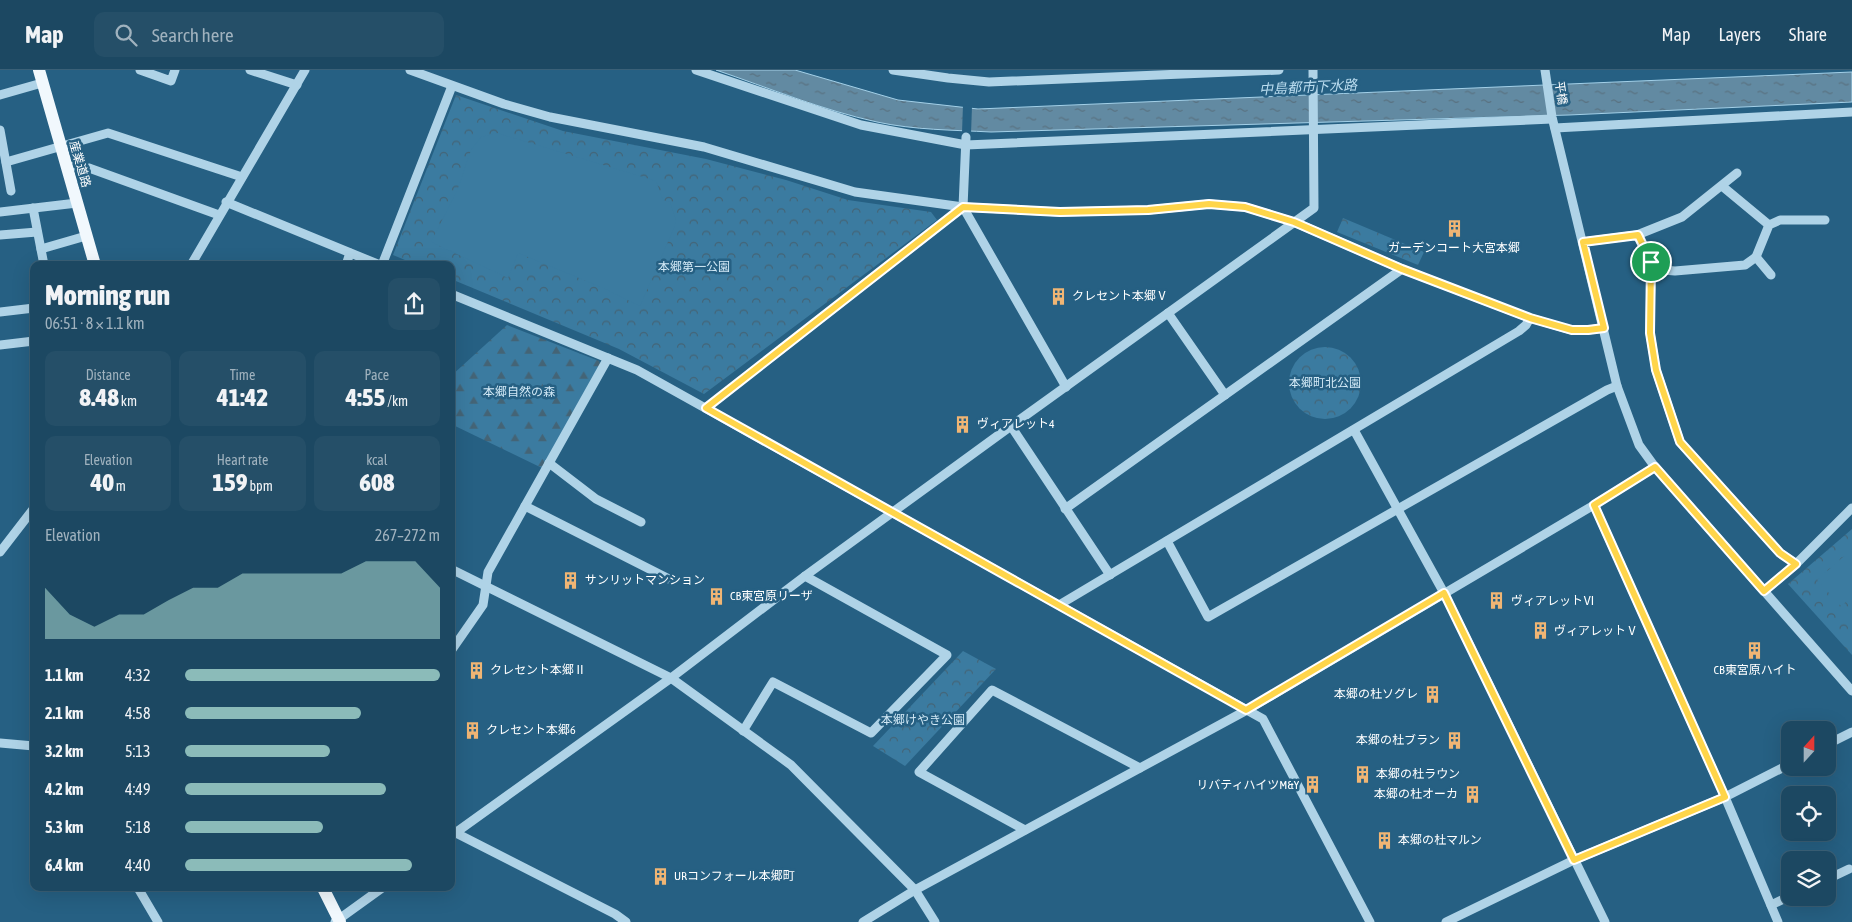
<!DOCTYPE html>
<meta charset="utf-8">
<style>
body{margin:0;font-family:"Asap Condensed","Noto Sans JP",sans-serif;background:#254f68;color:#f1f3f6;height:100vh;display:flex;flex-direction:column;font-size:19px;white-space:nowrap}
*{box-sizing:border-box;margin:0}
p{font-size:16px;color:#a0b2be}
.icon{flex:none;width:28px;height:28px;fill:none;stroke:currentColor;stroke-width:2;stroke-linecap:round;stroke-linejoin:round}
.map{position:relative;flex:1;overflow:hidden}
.panel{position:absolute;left:30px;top:191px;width:425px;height:630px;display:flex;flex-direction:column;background:#1c4862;border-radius:10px;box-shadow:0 5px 20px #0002,0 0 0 1px #3a6077}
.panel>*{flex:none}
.needle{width:32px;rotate:21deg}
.fabs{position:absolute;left:1781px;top:651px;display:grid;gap:10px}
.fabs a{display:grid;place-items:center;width:55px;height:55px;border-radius:10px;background:#1c4862;box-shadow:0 5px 20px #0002,0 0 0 1px #3a6077;font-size:25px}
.pin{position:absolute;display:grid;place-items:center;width:42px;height:42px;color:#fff;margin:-21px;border:2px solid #fff;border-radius:50%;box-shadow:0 1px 5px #0007}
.round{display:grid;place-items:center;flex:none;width:52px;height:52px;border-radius:10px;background:#254f68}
.overview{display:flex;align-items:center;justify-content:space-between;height:85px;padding:0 15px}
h1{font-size:28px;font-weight:800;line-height:38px}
.metrics{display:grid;grid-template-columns:repeat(3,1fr);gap:8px;height:85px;padding:5px 15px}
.metrics div{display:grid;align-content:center;border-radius:10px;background:#254f68;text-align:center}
.metrics b{font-size:25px;font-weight:800}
.metrics small{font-size:14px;font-weight:400}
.metrics p{font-size:14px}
.chart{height:140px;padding:10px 15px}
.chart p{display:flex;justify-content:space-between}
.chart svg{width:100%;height:90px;margin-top:5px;fill:#8bbbb9;opacity:.7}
ul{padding:0 15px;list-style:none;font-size:16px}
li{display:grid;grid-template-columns:80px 60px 1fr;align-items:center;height:38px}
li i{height:12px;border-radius:6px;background:#8bbbb9}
header{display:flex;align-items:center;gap:30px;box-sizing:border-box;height:70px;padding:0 25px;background:#1c4862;border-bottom:1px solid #3a6077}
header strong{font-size:24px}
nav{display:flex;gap:28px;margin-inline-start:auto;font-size:18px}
.search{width:350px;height:45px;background:#254f68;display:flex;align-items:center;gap:12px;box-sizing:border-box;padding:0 18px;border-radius:10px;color:#a0b2be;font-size:19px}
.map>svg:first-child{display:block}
.forest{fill:url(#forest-firs)}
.park{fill:url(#park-crowns)}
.pitch{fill:#3b7ba0}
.water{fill:url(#water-ripples);stroke:#a3d0e8}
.pier{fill:#266083}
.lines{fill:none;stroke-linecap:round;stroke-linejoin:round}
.minor{stroke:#afd3e7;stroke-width:9}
.major{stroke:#f1f8fd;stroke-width:12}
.route-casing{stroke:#fff;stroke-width:10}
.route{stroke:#ffd54a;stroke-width:6}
.labels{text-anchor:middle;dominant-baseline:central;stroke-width:5;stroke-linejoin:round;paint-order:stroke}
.street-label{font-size:12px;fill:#fff;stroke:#266083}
.poi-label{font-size:12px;fill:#fff;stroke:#266083;text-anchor:start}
.park-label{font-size:12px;fill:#d2e9f6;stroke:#266083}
.water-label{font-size:14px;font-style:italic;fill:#badcef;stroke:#266083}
</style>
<header>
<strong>Map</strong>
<div class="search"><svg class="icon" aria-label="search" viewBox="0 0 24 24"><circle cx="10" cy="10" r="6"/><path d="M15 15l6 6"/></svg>Search here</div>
<nav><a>Map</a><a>Layers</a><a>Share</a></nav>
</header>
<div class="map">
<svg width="1852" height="852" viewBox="0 0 1852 852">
<defs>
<pattern id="forest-firs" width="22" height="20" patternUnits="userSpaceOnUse" patternTransform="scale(1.25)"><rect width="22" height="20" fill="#3b7ba0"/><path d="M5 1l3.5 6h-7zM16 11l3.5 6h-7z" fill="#446476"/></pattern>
<pattern id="park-crowns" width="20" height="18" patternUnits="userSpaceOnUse" patternTransform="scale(1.25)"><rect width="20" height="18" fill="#3b7ba0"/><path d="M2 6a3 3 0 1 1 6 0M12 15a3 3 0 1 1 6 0" fill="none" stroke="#446476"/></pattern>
<pattern id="water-ripples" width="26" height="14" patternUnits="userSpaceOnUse" patternTransform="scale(1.25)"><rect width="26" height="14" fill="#628aa2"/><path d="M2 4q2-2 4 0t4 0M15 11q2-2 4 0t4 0" fill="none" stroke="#597180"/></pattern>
</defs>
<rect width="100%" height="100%" fill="#266083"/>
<polygon class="forest" points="507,255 599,291 601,297 542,398 451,354 451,306"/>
<g class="park">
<polygon points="456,25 563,61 706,89 786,110 848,130 931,142 937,150 704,324 619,279 451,209 451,195 417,195 393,185"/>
<polygon points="1343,148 1424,182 1418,195 1337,162"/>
<circle cx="1325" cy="313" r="36"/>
<polygon points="1852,459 1852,585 1788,514"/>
<polygon points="963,581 996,599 905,696 873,676"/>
</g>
<g class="pitch">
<polygon points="497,63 656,111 663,130 670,132 676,150 674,158 640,236 601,217 518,183 508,208 431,172 457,121 471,80 481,67"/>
<polygon points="1852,479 1852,527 1841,536 1817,510"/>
</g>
<path class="water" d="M 716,0 L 795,0 L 898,30 L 978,39 L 1852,2 L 1852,32 L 1569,45 L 991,62 C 953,60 914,60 877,52 C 822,40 769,18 716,0 Z"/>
<polygon class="pier" points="963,35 972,36 971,64 962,63"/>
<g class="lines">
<g class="minor">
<polyline points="140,0 171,11 175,0"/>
<polyline points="250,0 297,15"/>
<polyline points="410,0 504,34 550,47 704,77 855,122 963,137 1060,142 1148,140 1209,134 1245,137 1294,152 1402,199 1530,248 1571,260 1588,260 1604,258"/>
<polyline points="696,0 861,55 966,75 1552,49"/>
<polyline points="893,0 948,8 989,12 1279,0"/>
<polyline points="1545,0 1552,47 1617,316 1639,375 1655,397 1852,621"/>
<polyline points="0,25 42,13"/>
<polyline points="1555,58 1852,42"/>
<polyline points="0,60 11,121"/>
<polyline points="966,67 963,137 1066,317"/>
<polyline points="6,92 108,63 242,107"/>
<polyline points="66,95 89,98 219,145"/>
<polyline points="1722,116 1769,155"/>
<polyline points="226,132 380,195"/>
<polyline points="33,138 44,195"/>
<polyline points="0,142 77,133"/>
<polyline points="0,165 37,162"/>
<polyline points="1637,165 1651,192 1663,200 1675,201 1745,195 1756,187 1769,155 1780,150 1825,150"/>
<polyline points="1583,172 1637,165 1682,147 1737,103"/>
<polyline points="41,179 86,166"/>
<polyline points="1756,187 1771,205"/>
<polyline points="1651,192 1650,263 1656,300 1680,372 1780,483 1796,494"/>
<polyline points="191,195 305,0"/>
<polyline points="346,195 350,183"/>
<polyline points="382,195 452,16"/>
<polyline points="451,224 637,300 1263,649 1370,852"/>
<polyline points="0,242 34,238"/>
<polyline points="1168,243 1225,325"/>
<polyline points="0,275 34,271"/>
<polyline points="706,338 963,137"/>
<polyline points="1011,356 1110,505"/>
<polyline points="1354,360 1444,523 1605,852"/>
<polyline points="549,393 596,429 641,452"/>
<polyline points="1594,435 1725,727 1778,852"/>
<polyline points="525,436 673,511"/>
<polyline points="1065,439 1402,199"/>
<polyline points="1167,471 1208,547 1607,320 1617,316"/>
<polyline points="0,482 34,438"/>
<polyline points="451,499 671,608 791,695 915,820 935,852"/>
<polyline points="1764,521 1796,494 1852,438"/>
<polyline points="1059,535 1519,261 1526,255 1530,248"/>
<polyline points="451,581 483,535 488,502 608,288"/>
<polyline points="743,661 773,612 871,663 947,585 805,506"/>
<polyline points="0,673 34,676"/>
<polyline points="1828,674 1852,662"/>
<polyline points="1025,760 919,702 992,620 1140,698"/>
<polyline points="452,761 615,844 626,852"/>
<polyline points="451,766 671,608 805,506 1011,356 1314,138 1313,0"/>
<polyline points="1828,809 1849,799"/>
<polyline points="138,818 158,852"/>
<polyline points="1771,835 1790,826"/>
<polyline points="335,852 382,818"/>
<polyline points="863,852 915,820 1247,640 1594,435 1655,397"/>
<polyline points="1446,852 1574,790 1725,727 1790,694"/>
</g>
<g class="major">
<polyline points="39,0 95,195"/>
<polyline points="323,818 340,852"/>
</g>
</g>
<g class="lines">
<defs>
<polygon id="route" points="1209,134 1245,137 1294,152 1402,199 1530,248 1572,260 1588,260 1604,258 1583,172 1638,165 1651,192 1650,263 1656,300 1680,372 1780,483 1796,494 1764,521 1655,397 1594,435 1725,727 1574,790 1444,523 1246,640 706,338 963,137 1060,142 1148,140"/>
</defs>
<use href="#route" class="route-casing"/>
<use href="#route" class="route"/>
</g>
<defs>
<symbol id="building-bare" viewBox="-9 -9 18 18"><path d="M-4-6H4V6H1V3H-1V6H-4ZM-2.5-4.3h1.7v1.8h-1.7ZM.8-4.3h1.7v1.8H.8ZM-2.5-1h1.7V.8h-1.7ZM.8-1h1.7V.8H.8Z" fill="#f0b574" stroke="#266083" stroke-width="2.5" paint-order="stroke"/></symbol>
</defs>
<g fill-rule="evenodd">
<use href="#building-bare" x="1442" y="146" width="25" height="25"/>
<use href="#building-bare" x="1046" y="214" width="25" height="25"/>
<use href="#building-bare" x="950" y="342" width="25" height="25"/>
<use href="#building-bare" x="558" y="498" width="25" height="25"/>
<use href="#building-bare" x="704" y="514" width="25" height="25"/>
<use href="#building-bare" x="1484" y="518" width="25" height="25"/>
<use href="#building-bare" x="1528" y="548" width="25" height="25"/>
<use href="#building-bare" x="1742" y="568" width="25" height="25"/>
<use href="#building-bare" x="464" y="588" width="25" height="25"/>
<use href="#building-bare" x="1420" y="612" width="25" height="25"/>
<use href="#building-bare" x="460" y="648" width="25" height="25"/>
<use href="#building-bare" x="1442" y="658" width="25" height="25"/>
<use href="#building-bare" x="1350" y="692" width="25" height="25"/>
<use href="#building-bare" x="1300" y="702" width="25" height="25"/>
<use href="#building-bare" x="1460" y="712" width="25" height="25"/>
<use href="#building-bare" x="1372" y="758" width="25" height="25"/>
<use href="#building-bare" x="648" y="794" width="25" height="25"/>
</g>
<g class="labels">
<g class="street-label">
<text transform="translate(1561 23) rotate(82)">平橋</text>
<text transform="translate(80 94) rotate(74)">産業道路</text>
</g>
<g class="poi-label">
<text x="1454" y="178" text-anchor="middle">ガーデンコート大宮本郷</text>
<text x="1072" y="226">クレセント本郷Ⅴ</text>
<text x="977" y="354">ヴィアレット4</text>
<text x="585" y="510">サンリットマンション</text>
<text x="730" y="526">CB東宮原リーザ</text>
<text x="1511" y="531">ヴィアレットⅥ</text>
<text x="1554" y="561">ヴィアレットⅤ</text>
<text x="490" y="600">クレセント本郷Ⅱ</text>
<text x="1755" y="600" text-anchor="middle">CB東宮原ハイト</text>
<text x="1418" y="624" text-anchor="end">本郷の杜ソグレ</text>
<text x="486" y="660">クレセント本郷6</text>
<text x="1440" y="670" text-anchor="end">本郷の杜ブラン</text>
<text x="1376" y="704">本郷の杜ラウン</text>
<text x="1299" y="715" text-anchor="end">リバティハイツM&amp;Y</text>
<text x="1458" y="724" text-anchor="end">本郷の杜オーカ</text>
<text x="1398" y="770">本郷の杜マルン</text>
<text x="674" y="806">URコンフォール本郷町</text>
</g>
<g class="park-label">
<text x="694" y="197">本郷第一公園</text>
<text x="1325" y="313">本郷町北公園</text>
<text x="519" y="322">本郷自然の森</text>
<text x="923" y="650">本郷けやき公園</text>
</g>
<g class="water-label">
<text transform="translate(1308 17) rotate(-3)">中島都市下水路</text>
</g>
</g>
</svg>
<div class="fabs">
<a><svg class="needle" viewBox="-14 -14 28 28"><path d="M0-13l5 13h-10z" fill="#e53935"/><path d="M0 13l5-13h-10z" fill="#a0b2be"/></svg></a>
<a><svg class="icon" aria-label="locate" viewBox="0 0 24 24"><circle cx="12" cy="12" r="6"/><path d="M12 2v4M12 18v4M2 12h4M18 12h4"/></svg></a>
<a><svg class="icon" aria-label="layers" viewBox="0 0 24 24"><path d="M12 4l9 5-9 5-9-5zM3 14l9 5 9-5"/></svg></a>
</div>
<div class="pin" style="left:1651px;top:192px;background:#1e9e55"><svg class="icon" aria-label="arrive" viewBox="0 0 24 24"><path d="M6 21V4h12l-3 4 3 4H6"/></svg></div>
<section class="panel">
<div class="overview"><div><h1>Morning run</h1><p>06:51 · 8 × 1.1 km</p></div><a class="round"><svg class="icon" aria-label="share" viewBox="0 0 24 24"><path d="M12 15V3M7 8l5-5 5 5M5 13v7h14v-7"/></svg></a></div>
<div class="metrics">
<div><p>Distance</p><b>8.48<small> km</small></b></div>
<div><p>Time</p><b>41:42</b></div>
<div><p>Pace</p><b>4:55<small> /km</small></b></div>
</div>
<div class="metrics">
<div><p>Elevation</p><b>40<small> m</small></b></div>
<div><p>Heart rate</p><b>159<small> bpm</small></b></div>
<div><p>kcal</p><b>608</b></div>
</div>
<div class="chart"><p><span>Elevation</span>267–272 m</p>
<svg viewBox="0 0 160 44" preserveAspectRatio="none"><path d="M0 44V19L10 32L20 38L30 32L40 32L50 25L60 19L70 19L80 12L90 12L100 12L110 12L120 12L130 6L140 6L150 6L160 19V44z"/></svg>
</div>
<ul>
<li><b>1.1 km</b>4:32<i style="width:100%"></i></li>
<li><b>2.1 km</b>4:58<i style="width:69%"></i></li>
<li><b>3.2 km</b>5:13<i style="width:57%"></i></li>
<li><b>4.2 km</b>4:49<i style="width:79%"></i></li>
<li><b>5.3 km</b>5:18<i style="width:54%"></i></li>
<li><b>6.4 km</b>4:40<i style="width:89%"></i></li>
</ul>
</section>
</div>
